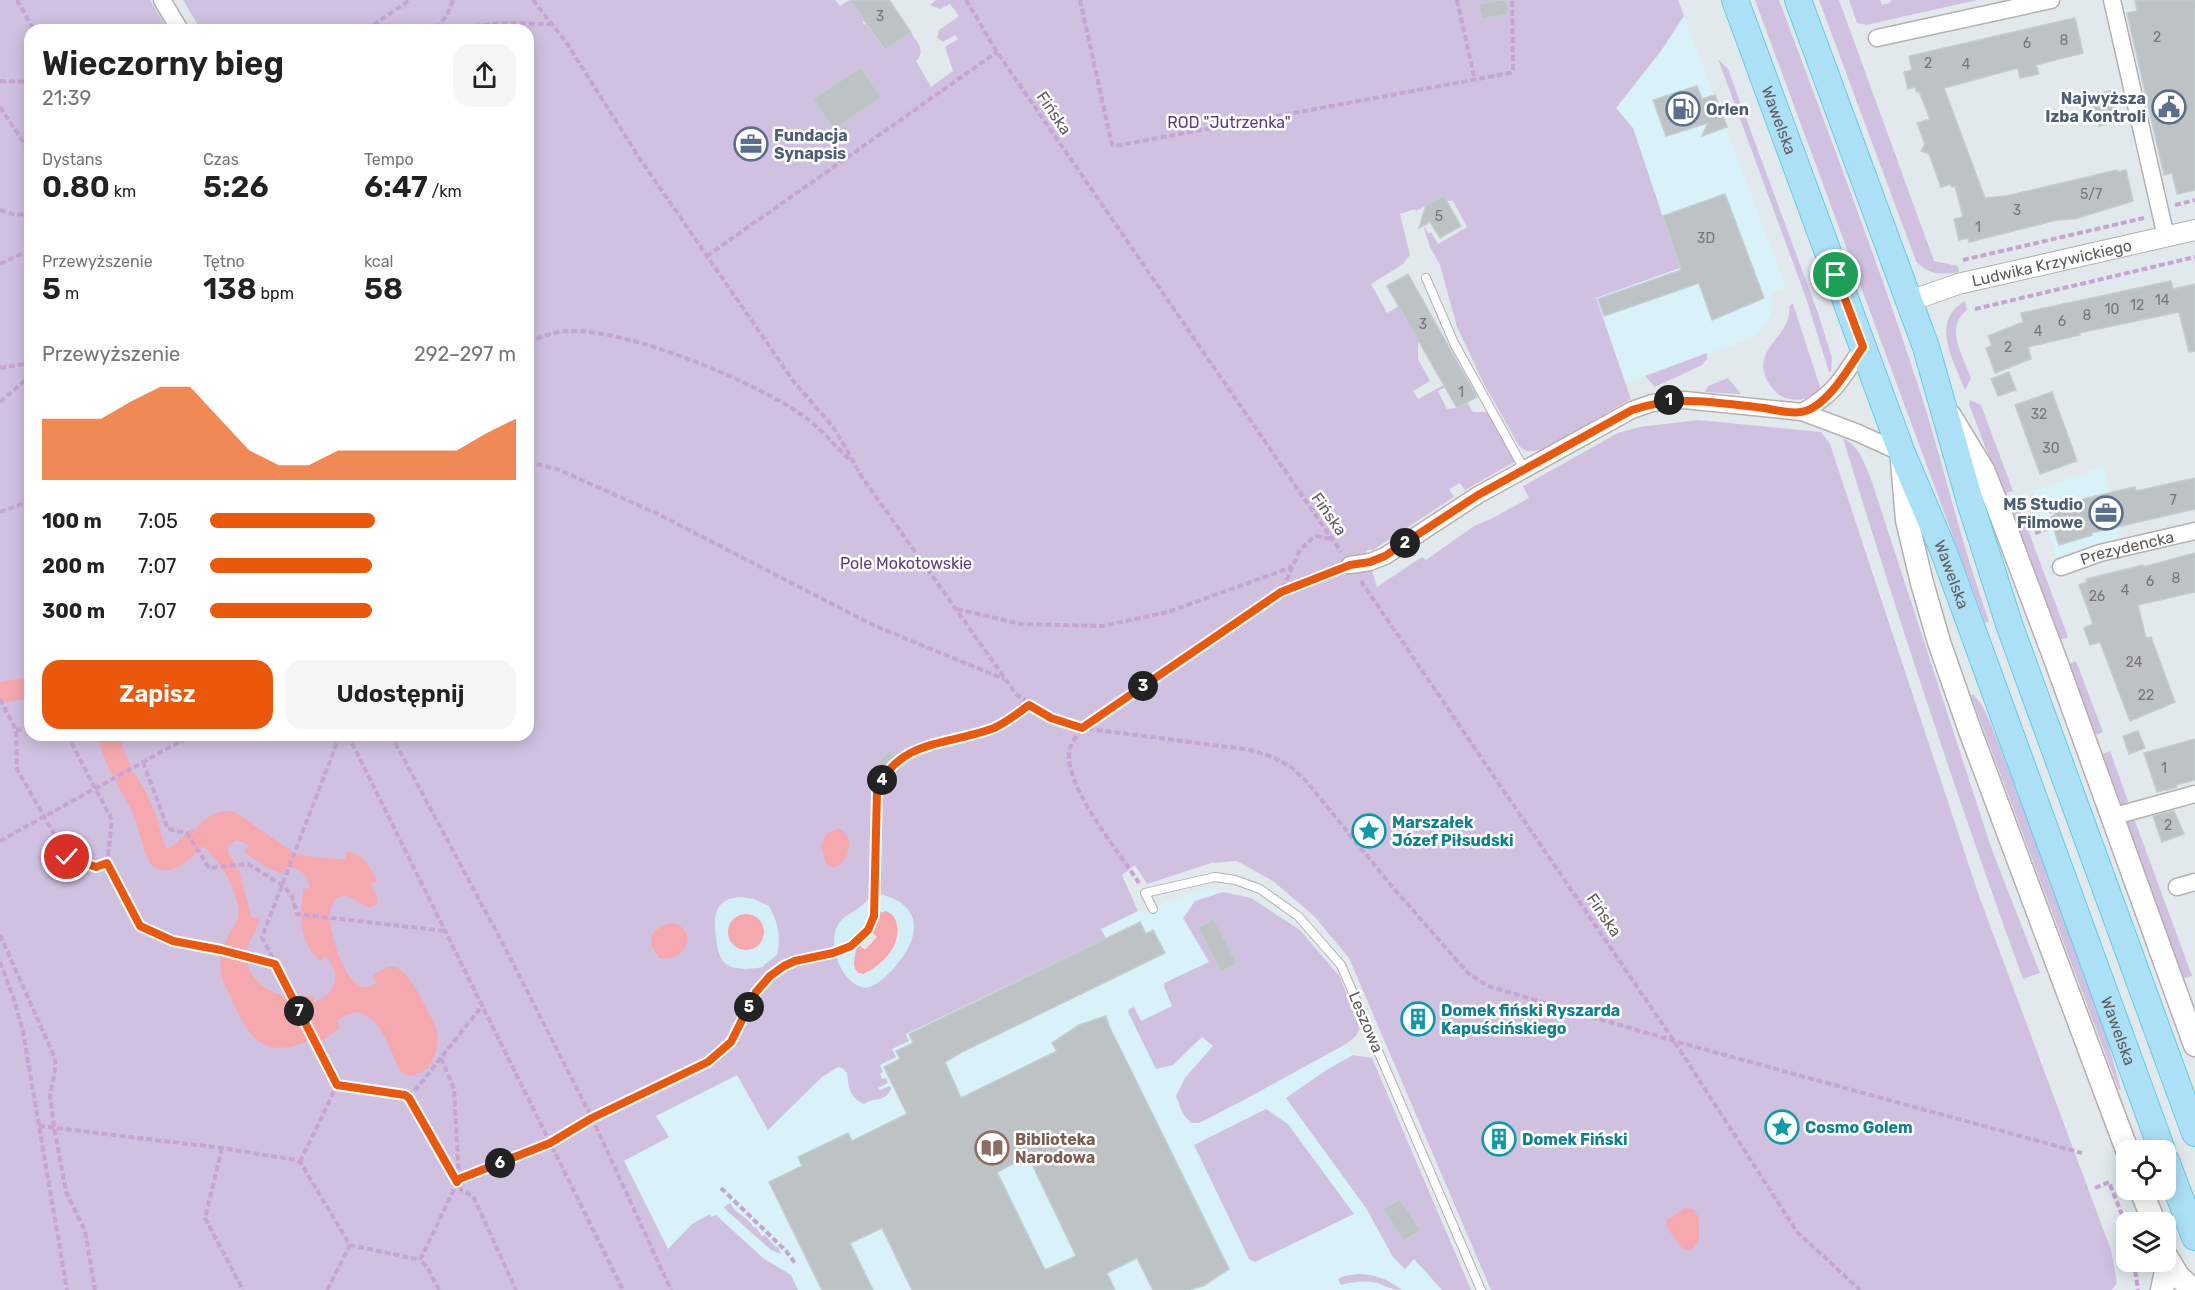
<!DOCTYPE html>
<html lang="pl">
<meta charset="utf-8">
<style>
body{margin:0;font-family:Rubik,sans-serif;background:#f6f6f6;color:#222;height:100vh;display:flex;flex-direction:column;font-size:22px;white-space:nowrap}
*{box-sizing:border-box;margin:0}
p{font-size:20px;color:#767676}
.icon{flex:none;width:33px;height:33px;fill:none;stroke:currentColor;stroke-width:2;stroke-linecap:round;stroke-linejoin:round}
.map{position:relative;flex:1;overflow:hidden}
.details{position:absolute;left:24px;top:24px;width:510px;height:717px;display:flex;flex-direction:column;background:#fff;border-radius:18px;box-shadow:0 3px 15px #0003}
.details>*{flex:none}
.buttons{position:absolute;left:2116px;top:1140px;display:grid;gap:12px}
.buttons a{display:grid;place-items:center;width:60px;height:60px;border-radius:12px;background:#fff;box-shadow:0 3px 15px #0003;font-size:30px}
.pin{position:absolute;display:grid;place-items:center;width:51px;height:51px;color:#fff;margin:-26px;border:3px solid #fff;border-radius:50%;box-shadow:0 2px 6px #0007}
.km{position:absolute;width:30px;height:30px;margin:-15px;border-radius:50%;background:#222;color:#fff;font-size:16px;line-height:30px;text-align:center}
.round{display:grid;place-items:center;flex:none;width:63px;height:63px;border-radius:18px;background:#f6f6f6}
.overview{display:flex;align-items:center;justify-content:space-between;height:102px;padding:0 18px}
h1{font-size:33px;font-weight:600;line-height:45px}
.stats{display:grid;grid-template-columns:repeat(3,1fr);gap:9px;height:102px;padding:6px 18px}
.stats div{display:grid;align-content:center}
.stats b{font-size:30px;font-weight:600}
.stats small{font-size:16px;font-weight:400}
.stats p{font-size:16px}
.chart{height:168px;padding:12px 18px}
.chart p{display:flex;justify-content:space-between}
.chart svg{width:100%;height:108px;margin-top:6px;fill:#ea580c;opacity:.7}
.primary-button{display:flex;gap:12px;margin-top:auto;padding:12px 18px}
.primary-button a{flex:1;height:69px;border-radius:18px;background:#ea580c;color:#fff;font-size:24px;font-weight:600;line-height:69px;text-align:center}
.primary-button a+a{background:#f6f6f6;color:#222}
ul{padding:0 18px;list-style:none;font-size:20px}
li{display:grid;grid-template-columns:96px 72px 1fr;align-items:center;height:45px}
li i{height:15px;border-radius:8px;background:#ea580c}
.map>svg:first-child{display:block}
.commercial{fill:#d9f2fa}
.green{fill:#d0c1e1;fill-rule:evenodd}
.sand{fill:#d3eef6;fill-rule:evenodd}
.water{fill:#f6a8af;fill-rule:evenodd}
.pier{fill:#e2e9ec}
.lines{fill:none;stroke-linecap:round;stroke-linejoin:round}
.canal{stroke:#f6a8af;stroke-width:21}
.building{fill:#bdc3c4;stroke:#c1cdd0;stroke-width:1.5;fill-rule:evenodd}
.service-casing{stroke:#b6b0b0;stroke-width:10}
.minor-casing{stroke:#b6b0b0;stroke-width:19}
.tertiary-casing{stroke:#b6b0b0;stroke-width:22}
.secondary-casing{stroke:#b6afaf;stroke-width:25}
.primary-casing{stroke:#64cbe3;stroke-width:28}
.path{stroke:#c6a5d2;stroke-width:4;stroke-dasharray:6 3;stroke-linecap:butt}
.service{stroke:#fff;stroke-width:8}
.minor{stroke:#fff;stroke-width:16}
.tertiary{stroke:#fff;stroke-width:20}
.secondary{stroke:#fff;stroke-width:22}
.primary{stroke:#ace0f7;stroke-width:26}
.route-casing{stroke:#fff;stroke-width:12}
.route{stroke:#ea580c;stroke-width:8}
.labels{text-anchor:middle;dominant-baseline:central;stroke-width:5;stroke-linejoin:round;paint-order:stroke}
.number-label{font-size:14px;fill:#787575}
.service-label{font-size:16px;font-weight:bold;fill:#4e5e75;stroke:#fff;text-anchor:end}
.street-label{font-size:16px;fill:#615b5b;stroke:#fff}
.park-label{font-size:16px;fill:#5f3c7f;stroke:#fff}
.culture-label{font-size:16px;font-weight:bold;fill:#0d838f;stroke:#fff;text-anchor:start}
.education-label{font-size:16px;font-weight:bold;fill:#785e54;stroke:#fff;text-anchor:start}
</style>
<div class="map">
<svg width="2195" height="1290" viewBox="0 0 2195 1290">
<rect width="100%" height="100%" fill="#e2e9ec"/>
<g class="commercial">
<polygon points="1684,16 1786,288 1771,293 1772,310 1766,324 1750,339 1626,383 1596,298 1680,268 1633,128 1616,108 1661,51"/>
<polygon points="2104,466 2121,538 2099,543 2057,558 2033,492"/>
<polygon points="1208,888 1233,894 1353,1055 1367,1057 1467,1290 688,1290 624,1160 669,1137 656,1116 737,1074 750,1099 1138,911 1145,913 1160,906 1163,903"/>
</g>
<g class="green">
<path d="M 0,0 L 150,0 L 168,30 L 30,30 L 30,735 L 528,735 L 528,30 L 201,30 L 183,0 L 835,0 L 840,6 L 850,0 L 864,21 L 862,22 L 864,25 L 866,24 L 884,50 L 911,32 C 916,42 927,50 916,61 L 931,87 L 953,71 L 945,47 L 958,39 L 955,35 L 943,42 L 937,38 L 939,30 L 959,16 L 950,4 L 940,9 L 930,5 L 936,0 L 1678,0 L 1684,16 L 1661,51 L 1616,108 L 1633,128 L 1680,268 L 1596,298 L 1631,399 L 1544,449 C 1534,451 1527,454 1519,446 L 1483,382 L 1457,327 L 1440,265 L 1430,247 L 1423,225 L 1429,234 L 1431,232 L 1438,244 L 1467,227 L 1453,201 L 1447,201 L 1444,196 L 1416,211 L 1415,209 L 1400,214 L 1410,255 L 1403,264 L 1371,284 L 1387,313 L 1420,294 L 1427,307 L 1407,319 L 1418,340 L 1418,359 L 1430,381 L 1413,391 L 1418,399 L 1464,374 L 1466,376 L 1438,391 L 1447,409 L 1457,408 L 1467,402 L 1473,412 L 1488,412 L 1516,461 L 1465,490 L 1460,483 L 1449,489 L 1454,497 L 1373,550 L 1366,550 L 1377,587 L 1422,557 L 1426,560 L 1474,526 L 1491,519 L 1529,498 L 1523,486 L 1618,433 L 1640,427 L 1698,420 L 1821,432 L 1830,444 L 1979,896 L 2111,1250 L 2117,1283 L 2112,1290 L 1491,1290 L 1349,958 L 1314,916 L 1273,881 L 1237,861 L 1211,863 L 1147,884 L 1135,865 L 1122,875 L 1138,911 L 1101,929 L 1106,938 L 906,1034 L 909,1041 L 892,1049 L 896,1057 L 880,1065 L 883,1072 L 880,1074 L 882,1079 L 886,1078 L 888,1083 L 878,1088 L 880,1090 L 890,1086 L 891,1089 C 885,1103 873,1097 864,1104 C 849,1097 849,1088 847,1073 L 842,1068 L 838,1067 L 822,1077 L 768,1130 L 737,1075 L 656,1116 L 669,1137 L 624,1161 L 668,1249 L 692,1224 L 710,1214 L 711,1217 L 716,1215 L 763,1258 L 791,1275 L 798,1290 L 0,1290 ZM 861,67 L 881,97 L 833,129 L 813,99 Z"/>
<path d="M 1755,0 L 1779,0 C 1828,131 1878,262 1921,394 C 1945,470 1962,547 1989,621 L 1985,623 Z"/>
<path d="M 1819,0 L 1839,0 L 1934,261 L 1958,266 L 1959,272 C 1943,275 1928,275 1916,261 Z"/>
<polygon points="1849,0 1880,0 1882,5 1890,3 1891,0 1977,0 1866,25 1857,23"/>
<polygon points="1718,59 1728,69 1819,316 1832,358 1831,372 1829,372 1806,298"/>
<path d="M 1965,301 L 1967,310 C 1944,328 1963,355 1971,378 L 1965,390 C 1954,360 1929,322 1965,301 Z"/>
<path d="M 1793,304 L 1822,393 C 1808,399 1795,403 1781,396 C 1775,392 1769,385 1766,378 C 1755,351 1781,341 1788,319 C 1789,315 1789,309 1790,305 Z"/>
<polygon points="1707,353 1707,359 1702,365 1655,387 1645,376"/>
<polygon points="1728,378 1741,394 1705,392 1708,386"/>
<polygon points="1970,400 1981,405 2013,491 2003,494 1969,404"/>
<path d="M 1843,438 C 1860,447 1865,464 1872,482 L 1992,850 L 2040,973 L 2023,979 C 1958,800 1898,619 1843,438 Z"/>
<polygon points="2016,498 2068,637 2057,641 2006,501"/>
<polygon points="2076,661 2103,732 2093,736 2067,665"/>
<polygon points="1973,694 1982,705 1991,724 2032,832 2105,1031 2121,1090 2119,1090 1971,696"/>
<polygon points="2110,751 2128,801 2124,808 2120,809 2100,755"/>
<polygon points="2128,818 2135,821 2192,976 2185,978 2182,976 2124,820"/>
<polygon points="1223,892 1251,898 1300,930 1340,977 1360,1028 1356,1036 1346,1044 1242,1101 1199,1123 1191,1123 1183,1114 1176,1096 1185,1078 1213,1046 1202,1037 1173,1065 1156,1069 1128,1012 1129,1009 1134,1007 1141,1021 1172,1006 1164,987 1164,983 1209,962 1183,918 1195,901"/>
<polygon points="1353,1055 1372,1058 1471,1290 1442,1290 1414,1259 1405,1269 1393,1257 1366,1208 1286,1098 1328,1069"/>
<polygon points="1266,1109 1288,1124 1354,1214 1255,1262 1249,1259 1194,1145"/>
<path d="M 730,1203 C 736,1215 748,1216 754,1228 L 756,1227 L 762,1236 L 765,1235 L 776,1247 L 778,1247 L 781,1254 L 771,1250 L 726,1210 L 724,1207 Z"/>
<path d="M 1358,1274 C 1376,1274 1387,1279 1402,1290 C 1392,1290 1386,1286 1377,1283 C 1364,1280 1353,1282 1341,1285 L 1338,1279 L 1344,1276 Z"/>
</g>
<g class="sand">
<path d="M 879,894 C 927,905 920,941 892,970 C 884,978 877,986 865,988 C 859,986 853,984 849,979 C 837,968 829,939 838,925 C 842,916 853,913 860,907 C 868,901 869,896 879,894 ZM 881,911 L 894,946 C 884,960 876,970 858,973 C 849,961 861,925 872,915 C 874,914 879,912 881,911 Z"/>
<path d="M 742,897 L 754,899 L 769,906 C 778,922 781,937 777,955 L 763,966 L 763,967 C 752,969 735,971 726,964 C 718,957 717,947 716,937 C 713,915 715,898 742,897 Z"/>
</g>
<g class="water">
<path d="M 224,811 L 233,811 L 242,817 L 296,854 L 318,858 L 346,859 L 346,852 C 364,853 369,866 377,881 L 370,884 L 376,895 L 377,904 L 369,908 L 346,895 L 335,899 C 333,903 331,908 330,913 C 328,931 349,1007 377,982 L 372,977 C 378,972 385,966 393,967 C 409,967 429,1014 436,1027 C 440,1041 436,1064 422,1072 C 419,1074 413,1075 408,1076 L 400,1071 C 388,1045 373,992 337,1021 L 340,1028 L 314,1046 L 311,1040 C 251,1066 244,1022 222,979 C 218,959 222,947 231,930 C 234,927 237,922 238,918 C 243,897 216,851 198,844 L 193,834 C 202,819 209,816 224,811 ZM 237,840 L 249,845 L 244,852 L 266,867 L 283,874 L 286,867 C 301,868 307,874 310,888 L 303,889 C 301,919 297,938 320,961 L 325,956 C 343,972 335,996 314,1002 L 312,995 C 285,1003 246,987 246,954 C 246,943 258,932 259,919 L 252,918 L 238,868 L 228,853 L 228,846 Z"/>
<path d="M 839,828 L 847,835 C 852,848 847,862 834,868 L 826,864 L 821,846 L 826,834 Z"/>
<path d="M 886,911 C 893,914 895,917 897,925 C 901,947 881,966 863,974 C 848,970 856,956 858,946 C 858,942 857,940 859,936 C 861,930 867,922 871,916 Z"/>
<circle cx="746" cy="932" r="18"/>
<path d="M 674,923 C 701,934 683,963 659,958 L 651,945 L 652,934 L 661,926 Z"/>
<polygon points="1685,1208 1694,1210 1699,1218 1699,1240 1691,1251 1682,1248 1666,1226 1667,1220"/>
</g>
<polygon class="pier" points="879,909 877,918 871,931 877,937 865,950 859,945 855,948 855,940 867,926 872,912"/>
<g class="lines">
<g class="canal">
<polyline points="4,692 30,687"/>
<polyline points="107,735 119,766"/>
<path d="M 127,781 C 135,794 142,807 147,821 C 151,836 152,845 160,859 C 174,863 186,848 195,839"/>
</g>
</g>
<g class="building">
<polygon points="850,0 889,0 911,32 885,50"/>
<polygon points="1499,0 1506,0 1509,14 1482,19 1479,4"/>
<polygon points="2135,0 2195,0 2195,190 2177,194 2172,173 2164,175 2127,13 2137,11"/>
<polygon points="2075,18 2083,53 2036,65 2039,74 2020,78 2018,69 2014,69 1944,88 1985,198 2006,196 2117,170 2117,172 2126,170 2133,201 2075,219 2057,220 1969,242 1968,238 1959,240 1954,219 1963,217 1955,186 1952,187 1950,184 1941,187 1929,154 1921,151 1925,144 1917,123 1930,119 1919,91 1917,92 1915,87 1908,89 1904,72 1912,70 1909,56"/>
<polygon points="861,67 881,97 834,130 813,99"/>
<polygon points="1697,86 1702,99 1715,95 1727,127 1702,136 1708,123 1666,136 1653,100"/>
<polygon points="2110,91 2117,122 2099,126 2096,113 2092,114 2087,96"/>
<polygon points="1725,194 1764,298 1712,320 1699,283 1604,316 1598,299 1681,270 1663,216"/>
<polygon points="1444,196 1461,226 1440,238 1430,222 1419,228 1426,205"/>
<polygon points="1408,274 1477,397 1457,408 1387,286"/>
<polygon points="2171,281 2173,289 2195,284 2195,351 2189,352 2179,312 2079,333 2080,335 2028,347 2031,359 1995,373 1986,348 1992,346 1988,336 2023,322 2021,313"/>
<polygon points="2009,372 2016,390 1998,396 1991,379"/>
<polygon points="2052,392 2077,461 2040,474 2015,405"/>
<polygon points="2195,478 2195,509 2091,533 2092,535 2059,545 2054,529 2059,527 2053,509 2087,498 2135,487 2136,491"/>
<polygon points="2195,553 2195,592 2138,605 2146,638 2151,637 2175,702 2130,721 2100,642 2090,645 2084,628 2093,624 2079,585 2087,582 2086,579 2143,565 2143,567"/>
<polygon points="2138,731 2145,748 2129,754 2123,736"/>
<polygon points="2195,739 2195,780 2176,785 2177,787 2157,792 2144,753"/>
<polygon points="889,750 902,761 886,783 872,772"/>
<polygon points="2174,811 2184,834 2162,842 2153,816"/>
<polygon points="1214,919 1237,964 1221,972 1198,927"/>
<path d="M 1140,922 L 1146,934 L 1153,930 L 1165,953 L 962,1052 L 945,1062 L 961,1098 L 1057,1051 L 1052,1043 L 1079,1025 L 1106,1016 L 1109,1026 L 1229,1269 L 1203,1286 L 1187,1290 L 1153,1290 L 1137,1258 L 1107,1273 L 1115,1290 L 912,1290 L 882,1228 L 850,1243 L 873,1290 L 822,1290 L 769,1182 L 802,1166 L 798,1157 L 848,1133 L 852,1141 L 907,1114 L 884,1067 L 900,1059 L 896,1051 L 913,1043 L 909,1034 ZM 1028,1156 L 1076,1256 L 1045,1270 L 997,1172 Z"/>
<polygon points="1425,1001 1437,1019 1412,1037 1399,1019"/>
<polygon points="1506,1121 1519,1139 1493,1156 1480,1138"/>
<polygon points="1400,1199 1421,1230 1404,1241 1383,1209"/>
</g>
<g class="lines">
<defs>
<g id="service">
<polyline points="1426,278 1454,343 1524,469"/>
<polyline points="1153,909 1145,893 1215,877 1235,880 1260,889 1298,916 1341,965 1481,1290"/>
</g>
<g id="minor">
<polyline points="162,0 180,30"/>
<polyline points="2112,0 2166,237"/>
<polyline points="1877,38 2051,0"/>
<path d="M 1802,412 C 1836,393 1842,378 1863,347"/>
<polyline points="1350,565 1370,562 1385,556 1478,495 1632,410 1652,403 1684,400 1802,412 1858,433 1902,453"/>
<path id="s1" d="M 2061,567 L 2100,553 L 2195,531"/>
<polyline points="2111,817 2195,794"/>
<polyline points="2177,887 2195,882"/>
</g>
<g id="tertiary">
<path id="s2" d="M 1910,301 L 1958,284 L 2195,230"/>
</g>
<g id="secondary">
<polyline points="1950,416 1983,470 1996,502 2057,664 2195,1045"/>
<polyline points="1902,461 1907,520 1922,583 1939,642 1969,728 2127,1150"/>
<polyline points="2141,1190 2154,1222"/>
<polyline points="2166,1256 2178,1276 2193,1290"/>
<polyline points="2162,1290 2168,1262"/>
</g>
<g id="primary">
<path id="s3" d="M 1735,0 L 1902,453 L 1944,552 L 2162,1150"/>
<polyline points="1798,0 1926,347 1971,505 2010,627 2195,1133"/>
<polyline points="2166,1161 2195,1237"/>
</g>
</defs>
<use href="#service" class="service-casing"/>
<use href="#minor" class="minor-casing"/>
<use href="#tertiary" class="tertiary-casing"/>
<use href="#secondary" class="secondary-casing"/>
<use href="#primary" class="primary-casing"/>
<g class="path">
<polyline points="17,0 34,30"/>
<polyline points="533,0 566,42 638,156 794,382 834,428 862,477 1016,694 1051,718 1082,728 1251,750 1272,757 1290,766 1306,781 1395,890 1469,974 1488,986 1674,1041 2082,1153"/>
<polyline points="966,0 997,52 1341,552"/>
<polyline points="1080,0 1112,145 1115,146 1510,73 1513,71 1512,0"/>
<polyline points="1457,0 1475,81"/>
<polyline points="437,29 448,13 453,0"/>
<polyline points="366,30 410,0"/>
<polyline points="439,30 501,23 551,24"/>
<polyline points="0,81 30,82"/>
<polyline points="0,107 30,152"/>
<polyline points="2175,205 2195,200"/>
<polyline points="0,210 16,215 30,213"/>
<polyline points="707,256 997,52"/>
<polyline points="1963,260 2144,218"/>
<polyline points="0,264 30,250"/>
<polyline points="1975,309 2195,257"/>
<path d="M 528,342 C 540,338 555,331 568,331 C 625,328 751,380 799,413 C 818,425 834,445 850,460"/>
<polyline points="0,368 30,363"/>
<polyline points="0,402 30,376"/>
<polyline points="528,462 557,469 656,513 873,625 1004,679"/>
<polyline points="0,512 30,501"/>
<polyline points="2035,533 2056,526 2050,508 2066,503 2067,505"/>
<polyline points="1361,581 1674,1041 1797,1232 1860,1290"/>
<polyline points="1281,592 1336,571"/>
<polyline points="957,609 1021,624 1102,626 1168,612 1292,567"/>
<polyline points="0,699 16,730 17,769 67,857 96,867 107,863 140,926 173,941 221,950 275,964"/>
<polyline points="16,730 30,729"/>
<polyline points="67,735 112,820 107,863"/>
<polyline points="340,735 262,937 337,1085 405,1095 409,1098 462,1191 473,1196 516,1290"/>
<polyline points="348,735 623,1290"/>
<polyline points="391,735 503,944 592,1118 671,1290"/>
<polyline points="143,762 168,829 187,833 209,868 248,864 285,887 292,896 297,914 445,931"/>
<polyline points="0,841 192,735"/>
<polyline points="1355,842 1369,831"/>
<path d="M 1139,883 C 1121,854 1060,782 1070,748 C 1072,741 1079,734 1082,728 L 1281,592 L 1300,550 L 1315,536 L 1331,539"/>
<polyline points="0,935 54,1056 56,1065 50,1095 54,1127 66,1192 85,1231 95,1290"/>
<polyline points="0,962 14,999 23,1032 67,1290"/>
<polyline points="441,1058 454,1089 459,1179"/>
<polyline points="409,1098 482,1006"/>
<polyline points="39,1126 222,1148 296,1160 300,1162 350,1245 420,1260"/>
<polyline points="222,1148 205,1218 243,1290"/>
<polyline points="300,1162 337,1085"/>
<polyline points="721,1188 786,1251 795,1263"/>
<polyline points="2095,1188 2109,1182 2122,1215"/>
<polyline points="2134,1262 2138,1290"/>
<polyline points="327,1290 350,1245"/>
<path d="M 439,1290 L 427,1267 L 420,1260 L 459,1179 C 489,1167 519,1157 548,1144 C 572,1133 595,1117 620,1105 C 653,1089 692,1076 721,1052 C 747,1031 748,991 776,971 C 810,946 857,965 875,917 L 876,804 C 883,740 948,746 994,727 C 1007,722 1018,713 1029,705"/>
</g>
<use href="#service" class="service"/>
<use href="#minor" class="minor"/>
<use href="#tertiary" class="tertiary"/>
<use href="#secondary" class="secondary"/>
<use href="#primary" class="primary"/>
</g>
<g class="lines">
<defs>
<path id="route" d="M 67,857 L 96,867 L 107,863 L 140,926 L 173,941 L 221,950 L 275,964 L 337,1085 L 405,1095 L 409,1098 L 457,1182 L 459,1179 L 550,1143 L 592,1118 L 708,1062 L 731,1042 L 756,992 L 770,976 L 784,966 L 795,961 L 833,953 L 851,946 L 868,930 L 874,916 L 877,791 C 897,739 950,745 994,728 C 1007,722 1018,713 1029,705 L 1051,718 L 1082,728 L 1281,592 L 1350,565 L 1370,562 L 1385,556 L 1478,495 L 1632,410 C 1678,394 1716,403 1764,408 C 1775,410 1790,414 1801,412 C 1826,409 1850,366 1863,347 L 1836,275"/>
</defs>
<use href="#route" class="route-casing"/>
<use href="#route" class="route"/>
</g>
<defs>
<symbol id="civic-ring" viewBox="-11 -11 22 22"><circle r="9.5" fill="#fff" stroke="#5c6f8a" stroke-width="1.5"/><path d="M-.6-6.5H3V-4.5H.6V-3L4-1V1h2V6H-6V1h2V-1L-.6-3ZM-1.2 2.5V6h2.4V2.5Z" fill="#5c6f8a"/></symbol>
<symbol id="fuel-ring" viewBox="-11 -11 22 22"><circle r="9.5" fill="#fff" stroke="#5c6f8a" stroke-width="1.5"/><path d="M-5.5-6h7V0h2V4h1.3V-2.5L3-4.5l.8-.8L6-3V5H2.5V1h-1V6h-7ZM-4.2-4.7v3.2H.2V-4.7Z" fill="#5c6f8a"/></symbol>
<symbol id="office-ring" viewBox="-11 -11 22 22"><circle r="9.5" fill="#fff" stroke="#5c6f8a" stroke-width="1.5"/><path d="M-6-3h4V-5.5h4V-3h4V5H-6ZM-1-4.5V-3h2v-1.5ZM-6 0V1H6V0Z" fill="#5c6f8a"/></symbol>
<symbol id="sight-ring" viewBox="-11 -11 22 22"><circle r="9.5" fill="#fff" stroke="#0f9aa8" stroke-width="1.5"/><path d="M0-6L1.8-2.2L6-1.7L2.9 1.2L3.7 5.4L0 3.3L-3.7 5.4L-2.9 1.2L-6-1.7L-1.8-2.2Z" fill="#0f9aa8"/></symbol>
<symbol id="building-ring" viewBox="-11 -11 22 22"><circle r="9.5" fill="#fff" stroke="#0f9aa8" stroke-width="1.5"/><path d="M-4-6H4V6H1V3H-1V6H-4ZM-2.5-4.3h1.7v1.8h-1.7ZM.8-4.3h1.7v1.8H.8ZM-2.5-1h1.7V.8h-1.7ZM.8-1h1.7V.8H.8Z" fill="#0f9aa8"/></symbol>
<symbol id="library-ring" viewBox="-11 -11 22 22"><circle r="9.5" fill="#fff" stroke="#8d6e63" stroke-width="1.5"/><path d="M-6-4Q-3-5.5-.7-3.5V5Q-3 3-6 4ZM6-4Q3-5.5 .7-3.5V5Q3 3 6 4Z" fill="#8d6e63"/></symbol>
</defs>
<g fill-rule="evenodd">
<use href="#civic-ring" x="2150" y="88" width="38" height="38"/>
<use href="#fuel-ring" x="1664" y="90" width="38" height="38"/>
<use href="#office-ring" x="732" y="125" width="38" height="38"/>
<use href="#office-ring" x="2087" y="494" width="38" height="38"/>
<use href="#sight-ring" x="1350" y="812" width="38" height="38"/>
<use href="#building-ring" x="1399" y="1000" width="38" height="38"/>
<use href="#sight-ring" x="1763" y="1108" width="38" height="38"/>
<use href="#building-ring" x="1480" y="1120" width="38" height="38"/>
<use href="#library-ring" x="973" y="1129" width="38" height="38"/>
</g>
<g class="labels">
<g class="number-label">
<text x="880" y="16">3</text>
<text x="2157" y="37">2</text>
<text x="2064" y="40">8</text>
<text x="2027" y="43">6</text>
<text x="1928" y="63">2</text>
<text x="1966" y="64">4</text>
<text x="2091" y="194">5/7</text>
<text x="2017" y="210">3</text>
<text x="1439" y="216">5</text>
<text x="1978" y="227">1</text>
<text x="1706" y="238">3D</text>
<text x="2162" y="300">14</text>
<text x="2137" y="305">12</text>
<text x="2112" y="309">10</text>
<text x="2087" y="315">8</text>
<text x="2062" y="321">6</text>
<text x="1423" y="324">3</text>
<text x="2038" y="331">4</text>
<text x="2008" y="347">2</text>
<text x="1461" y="392">1</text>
<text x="2039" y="414">32</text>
<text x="2051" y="448">30</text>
<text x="2173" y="500">7</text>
<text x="2176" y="578">8</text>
<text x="2150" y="581">6</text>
<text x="2125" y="590">4</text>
<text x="2097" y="596">26</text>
<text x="2134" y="662">24</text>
<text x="2146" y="695">22</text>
<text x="2164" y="768">1</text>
<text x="2168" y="825">2</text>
</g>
<g class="service-label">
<text x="2146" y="98">Najwyższa<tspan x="2146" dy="18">Izba Kontroli</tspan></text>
<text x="1706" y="109" text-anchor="start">Orlen</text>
<text x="774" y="135" text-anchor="start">Fundacja<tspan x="774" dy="18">Synapsis</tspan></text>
<text x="2083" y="504">M5 Studio<tspan x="2083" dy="18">Filmowe</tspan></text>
</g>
<g class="street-label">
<text transform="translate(1054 113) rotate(56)">Fińska</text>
<text stroke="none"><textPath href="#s3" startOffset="128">Wawelska</textPath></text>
<text stroke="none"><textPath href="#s2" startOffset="147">Ludwika Krzywickiego</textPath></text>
<text transform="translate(1329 514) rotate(55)">Fińska</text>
<text stroke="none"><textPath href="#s1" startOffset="69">Prezydencka</textPath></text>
<text stroke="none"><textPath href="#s3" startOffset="614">Wawelska</textPath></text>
<text transform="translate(1604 915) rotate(56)">Fińska</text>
<text transform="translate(1366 1022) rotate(67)">Leszowa</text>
<text stroke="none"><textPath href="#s3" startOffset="1100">Wawelska</textPath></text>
</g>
<g class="park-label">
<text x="1229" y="122">ROD "Jutrzenka"</text>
<text x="906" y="563">Pole Mokotowskie</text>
</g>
<g class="culture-label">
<text x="1392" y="822">Marszałek<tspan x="1392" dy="18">Józef Piłsudski</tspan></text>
<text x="1441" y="1010">Domek fiński Ryszarda<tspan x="1441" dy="18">Kapuścińskiego</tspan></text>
<text x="1805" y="1127">Cosmo Golem</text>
<text x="1522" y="1139">Domek Fiński</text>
</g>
<g class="education-label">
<text x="1015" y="1139">Biblioteka<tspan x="1015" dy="18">Narodowa</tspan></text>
</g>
</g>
</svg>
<div class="buttons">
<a><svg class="icon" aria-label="locate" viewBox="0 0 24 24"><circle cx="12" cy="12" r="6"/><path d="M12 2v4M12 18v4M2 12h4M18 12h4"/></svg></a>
<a><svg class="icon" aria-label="layers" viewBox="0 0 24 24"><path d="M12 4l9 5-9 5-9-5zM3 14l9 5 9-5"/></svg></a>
</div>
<div class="pin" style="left:1836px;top:275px;background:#1e9e55"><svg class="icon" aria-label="arrive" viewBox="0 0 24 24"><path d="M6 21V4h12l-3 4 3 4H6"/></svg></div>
<div class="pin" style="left:67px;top:857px;background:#d93025"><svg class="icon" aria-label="check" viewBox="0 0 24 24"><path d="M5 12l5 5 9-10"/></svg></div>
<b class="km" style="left:1669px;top:400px">1</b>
<b class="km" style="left:1405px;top:543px">2</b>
<b class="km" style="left:1143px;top:686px">3</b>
<b class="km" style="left:882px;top:780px">4</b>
<b class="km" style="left:749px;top:1007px">5</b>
<b class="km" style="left:500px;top:1163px">6</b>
<b class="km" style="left:299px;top:1011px">7</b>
<section class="details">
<div class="overview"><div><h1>Wieczorny bieg</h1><p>21:39</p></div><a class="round"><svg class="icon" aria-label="share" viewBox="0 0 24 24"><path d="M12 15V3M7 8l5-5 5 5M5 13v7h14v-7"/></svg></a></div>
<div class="stats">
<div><p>Dystans</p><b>0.80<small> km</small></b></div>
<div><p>Czas</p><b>5:26</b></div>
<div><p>Tempo</p><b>6:47<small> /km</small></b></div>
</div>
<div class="stats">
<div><p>Przewyższenie</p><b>5<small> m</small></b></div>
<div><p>Tętno</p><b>138<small> bpm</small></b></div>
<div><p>kcal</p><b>58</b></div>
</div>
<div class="chart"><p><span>Przewyższenie</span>292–297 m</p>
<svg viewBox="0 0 160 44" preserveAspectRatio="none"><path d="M0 44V19L10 19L20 19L30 12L40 6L50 6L60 19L70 32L80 38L90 38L100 32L110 32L120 32L130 32L140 32L150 25L160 19V44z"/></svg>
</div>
<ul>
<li><b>100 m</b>7:05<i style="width:54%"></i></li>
<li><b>200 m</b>7:07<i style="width:53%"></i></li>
<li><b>300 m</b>7:07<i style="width:53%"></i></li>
</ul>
<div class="primary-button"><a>Zapisz</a><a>Udostępnij</a></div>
</section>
</div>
